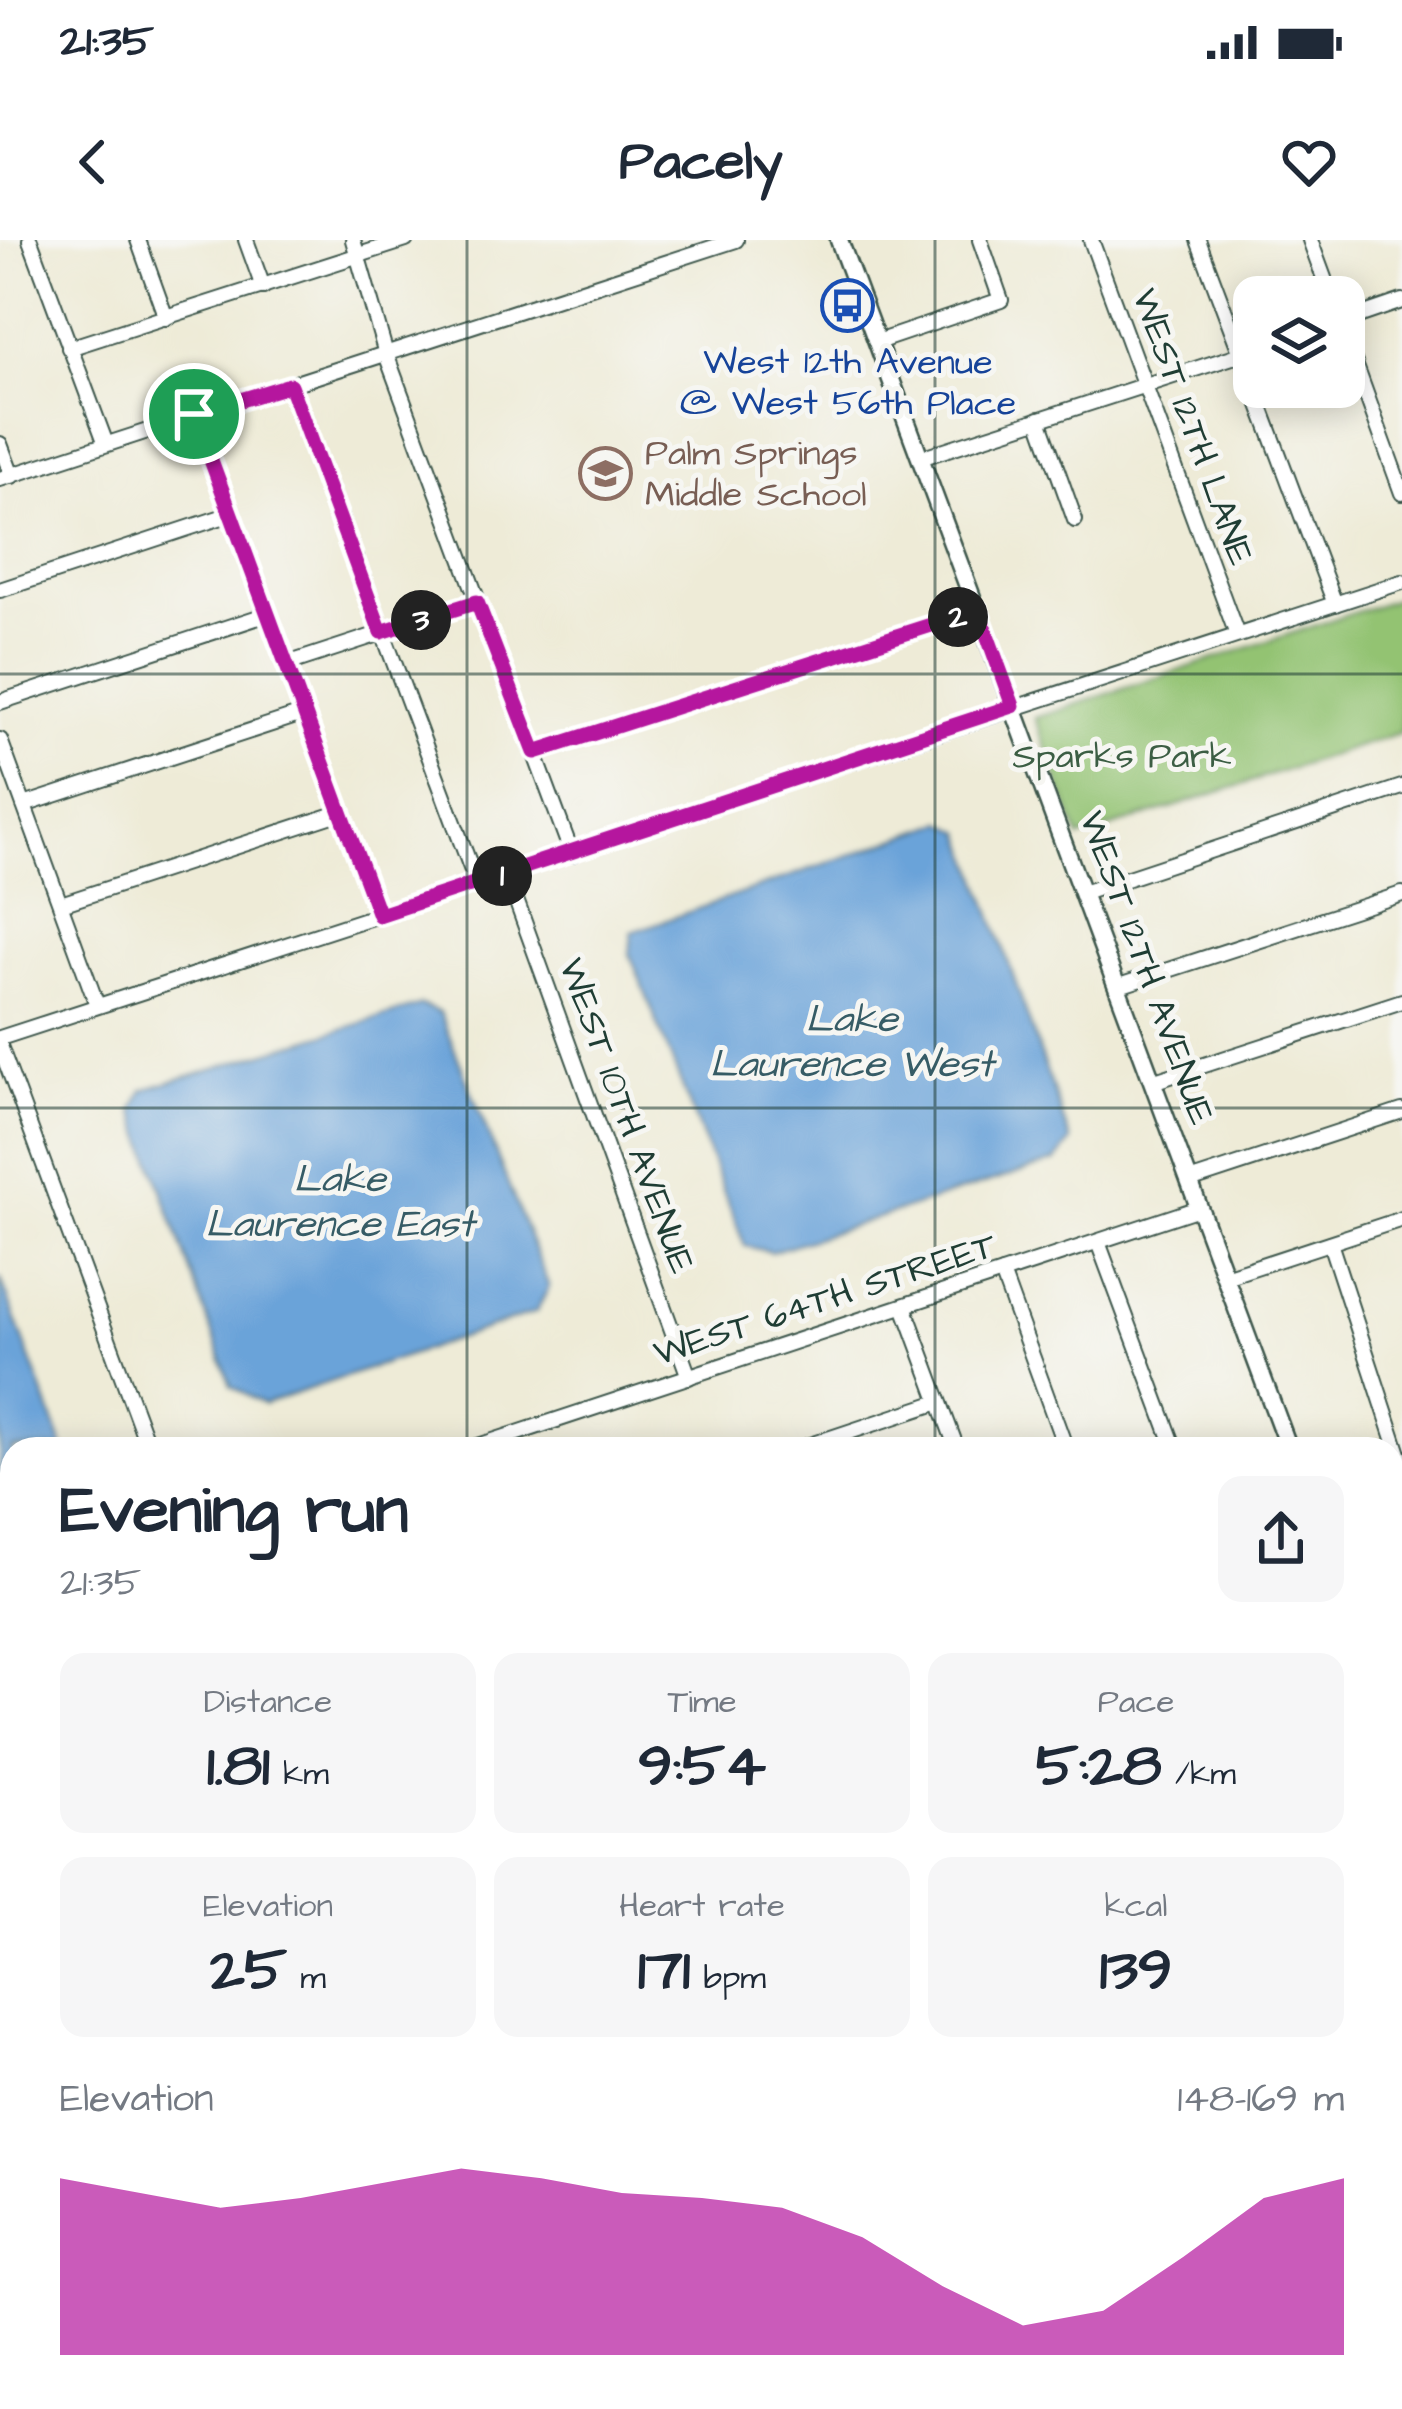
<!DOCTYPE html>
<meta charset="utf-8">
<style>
body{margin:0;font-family:"Architects Daughter",sans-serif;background:#f6f6f7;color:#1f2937;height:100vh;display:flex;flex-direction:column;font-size:45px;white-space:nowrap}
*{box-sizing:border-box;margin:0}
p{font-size:39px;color:#747a83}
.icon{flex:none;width:66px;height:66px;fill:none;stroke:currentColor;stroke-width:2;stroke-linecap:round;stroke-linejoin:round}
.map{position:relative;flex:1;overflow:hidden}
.drawer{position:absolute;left:0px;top:1197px;width:1404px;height:972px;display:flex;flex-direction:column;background:#fff;border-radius:36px 36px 0 0;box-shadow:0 6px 30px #0003}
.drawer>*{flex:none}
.controls{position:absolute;left:1233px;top:36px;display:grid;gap:24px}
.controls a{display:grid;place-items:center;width:132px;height:132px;border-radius:24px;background:#fff;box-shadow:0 6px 30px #0003;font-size:60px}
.pin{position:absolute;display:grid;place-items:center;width:102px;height:102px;color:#fff;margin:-51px;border:6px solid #fff;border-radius:50%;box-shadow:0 3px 12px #0007}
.km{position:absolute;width:60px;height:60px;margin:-30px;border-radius:50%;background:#222;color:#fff;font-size:33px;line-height:60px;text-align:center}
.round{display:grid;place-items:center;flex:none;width:126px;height:126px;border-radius:24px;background:#f6f6f7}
.head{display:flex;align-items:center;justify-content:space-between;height:204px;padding:0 60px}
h1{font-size:66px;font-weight:700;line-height:90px}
.stats{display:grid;grid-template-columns:repeat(3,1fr);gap:18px;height:204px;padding:12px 60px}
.stats div{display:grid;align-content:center;border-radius:24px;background:#f6f6f7;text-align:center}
.stats b{font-size:60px;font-weight:700}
.stats small{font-size:33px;font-weight:400}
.stats p{font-size:33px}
.chart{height:336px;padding:24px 60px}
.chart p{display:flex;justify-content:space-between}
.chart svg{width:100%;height:216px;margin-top:12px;fill:#b5179e;opacity:.7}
.status{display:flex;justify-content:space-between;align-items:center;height:84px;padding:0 60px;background:#fff;direction:ltr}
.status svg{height:33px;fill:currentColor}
header{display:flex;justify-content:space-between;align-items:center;height:156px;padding:0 60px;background:#fff;font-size:54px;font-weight:700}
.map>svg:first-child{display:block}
.green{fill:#93c372;stroke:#598053;stroke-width:3}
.water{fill:#6aa3d9;stroke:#447086;stroke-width:3}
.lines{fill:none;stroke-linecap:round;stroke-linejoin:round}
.minor-casing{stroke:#3e574c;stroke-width:18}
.major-casing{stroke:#3e574c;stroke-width:21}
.minor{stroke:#fff;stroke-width:14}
.major{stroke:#fff;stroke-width:16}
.route-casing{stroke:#fff;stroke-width:24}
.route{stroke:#b5179e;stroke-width:15}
.grid{fill:none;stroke:#1f3d34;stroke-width:3;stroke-opacity:0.55}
.labels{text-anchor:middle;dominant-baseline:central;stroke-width:10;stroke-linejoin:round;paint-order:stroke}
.transit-label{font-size:36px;fill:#164399;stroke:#f6f6f2}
.street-label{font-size:36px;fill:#1f3d34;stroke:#f6f6f2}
.education-label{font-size:36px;fill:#785e54;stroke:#f6f6f2;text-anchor:start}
.park-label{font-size:36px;fill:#3c5e44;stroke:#f6f6f2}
.water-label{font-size:39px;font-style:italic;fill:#365c66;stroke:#f6f6f2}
</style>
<div class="status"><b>21:35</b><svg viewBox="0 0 49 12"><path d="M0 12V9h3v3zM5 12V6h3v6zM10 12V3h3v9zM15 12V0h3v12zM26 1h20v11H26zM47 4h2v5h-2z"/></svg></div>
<header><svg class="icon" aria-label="back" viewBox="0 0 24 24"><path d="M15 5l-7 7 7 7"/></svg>Pacely<svg class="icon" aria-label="heart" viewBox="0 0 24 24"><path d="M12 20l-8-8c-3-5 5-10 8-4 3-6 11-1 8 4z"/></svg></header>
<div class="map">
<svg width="1402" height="2169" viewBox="0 0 1402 2169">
<rect width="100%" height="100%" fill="#f6f6f2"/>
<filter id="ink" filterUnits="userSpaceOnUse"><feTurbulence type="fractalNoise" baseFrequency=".00833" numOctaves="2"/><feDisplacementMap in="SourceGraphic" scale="24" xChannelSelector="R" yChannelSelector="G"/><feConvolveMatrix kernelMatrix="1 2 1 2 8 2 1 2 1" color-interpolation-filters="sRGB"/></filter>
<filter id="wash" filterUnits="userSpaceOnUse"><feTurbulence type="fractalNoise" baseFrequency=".004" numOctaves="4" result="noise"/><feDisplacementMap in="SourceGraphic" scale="48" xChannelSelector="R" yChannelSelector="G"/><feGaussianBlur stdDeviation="2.7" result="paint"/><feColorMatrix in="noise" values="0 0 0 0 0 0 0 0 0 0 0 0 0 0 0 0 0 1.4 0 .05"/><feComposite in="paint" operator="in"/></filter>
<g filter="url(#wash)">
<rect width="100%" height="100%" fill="#eeebd7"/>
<polygon class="green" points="1402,357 1402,492 1079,598 1035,478"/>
<g class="water">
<polygon points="944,582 963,592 1071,902 1056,921 771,1012 745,1006 630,714 632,692"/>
<polygon points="421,765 440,773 549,1047 536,1072 264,1164 231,1146 134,870 143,850"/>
<polygon points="0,1037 64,1209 12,1209 12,1432 0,1423"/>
<polygon points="1392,2061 1402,2087 1402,2169 1216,2169 1212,2157 1392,2157"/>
</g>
</g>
<g filter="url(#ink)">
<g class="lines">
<defs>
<g id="minor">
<polyline points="30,0 106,204"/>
<polyline points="138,0 166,78"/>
<polyline points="246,0 263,47"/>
<polyline points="353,0 386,114 572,614"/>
<polyline points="1091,0 1237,395"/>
<polyline points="1198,0 1335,364"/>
<polyline points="1310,0 1331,57"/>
<polyline points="1344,81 1402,61"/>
<polyline points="1344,93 1402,253"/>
<polyline points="877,102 1001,60 980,0"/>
<polyline points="69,108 406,0"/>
<polyline points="290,145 477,644"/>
<polyline points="194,174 379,675"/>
<polyline points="1039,179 1075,280"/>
<polyline points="0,204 12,236"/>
<polyline points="920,218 1254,110"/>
<polyline points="0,239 736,0"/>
<polyline points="0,350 231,274"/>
<polyline points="287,424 477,362"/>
<polyline points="0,462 268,374"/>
<polyline points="0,500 97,765"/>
<polyline points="535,512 978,371"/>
<polyline points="24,565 305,473"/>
<polyline points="507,635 689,1137"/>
<polyline points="1083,653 1402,547"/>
<polyline points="61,664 342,572"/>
<polyline points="1119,746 1402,654"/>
<polyline points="0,798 1402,342"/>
<polyline points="0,806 149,1209"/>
<polyline points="1152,842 1402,761"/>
<polyline points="1189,941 1402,871"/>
<polyline points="1098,1002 1175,1209"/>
<polyline points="1330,1003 1402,1223"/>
<polyline points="1002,1033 1066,1209"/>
<polyline points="1225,1037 1402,979"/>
<polyline points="904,1066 957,1209"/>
<polyline points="469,1209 1199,968"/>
<polyline points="798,1209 939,1162"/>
<polyline points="1392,1257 1402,1253"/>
<polyline points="0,1523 12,1532"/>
<polyline points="0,1645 12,1654"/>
<polyline points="1392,1663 1402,1659"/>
<polyline points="0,1770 12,1775"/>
<polyline points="1392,1775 1402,1772"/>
<polyline points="1392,1886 1402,1883"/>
<polyline points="219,2157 223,2169"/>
<polyline points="501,2157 506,2169"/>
<polyline points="1015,2157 1019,2169"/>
<polyline points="1129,2157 1134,2169"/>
<polyline points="318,2169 354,2157"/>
<polyline points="599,2169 636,2157"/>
<polyline points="898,2169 902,2157"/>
</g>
<g id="major">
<polyline points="839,0 1289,1209"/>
<polyline points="1392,1446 1402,1443"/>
<polyline points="1392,1487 1402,1514"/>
<polyline points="0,1923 12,1919"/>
</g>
</defs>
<use href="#minor" class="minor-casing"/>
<use href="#major" class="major-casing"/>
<use href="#minor" class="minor"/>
<use href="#major" class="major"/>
</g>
</g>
<g class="lines" filter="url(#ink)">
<defs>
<polygon id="route" points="290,145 381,392 477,362 535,512 978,370 1013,466 379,675 194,174"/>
</defs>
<use href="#route" class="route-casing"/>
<use href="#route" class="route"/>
</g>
<path class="grid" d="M 467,0 L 467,1209M 935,0 L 935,1209M 0,434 L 1402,434M 0,868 L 1402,868M 0,1301 L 12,1301M 1392,1301 L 1402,1301M 0,1735 L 12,1735M 1392,1735 L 1402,1735M 467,2157 L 467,2169M 935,2157 L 935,2169"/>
<defs>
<symbol id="bus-ring" viewBox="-11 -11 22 22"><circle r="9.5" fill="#f6f6f2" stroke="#1a4fb4" stroke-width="1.5"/><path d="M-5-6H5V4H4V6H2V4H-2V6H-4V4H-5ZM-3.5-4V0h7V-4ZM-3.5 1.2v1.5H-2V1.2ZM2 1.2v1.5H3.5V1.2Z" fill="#1a4fb4"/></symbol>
<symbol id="school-ring" viewBox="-11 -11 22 22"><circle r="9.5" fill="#f6f6f2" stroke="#8d6e63" stroke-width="1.5"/><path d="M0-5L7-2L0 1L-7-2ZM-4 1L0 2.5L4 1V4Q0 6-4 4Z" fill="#8d6e63"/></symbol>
</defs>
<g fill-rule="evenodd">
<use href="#bus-ring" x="818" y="36" width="59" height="59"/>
<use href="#school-ring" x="576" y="204" width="59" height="59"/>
</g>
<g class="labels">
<g class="transit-label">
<text x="848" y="122">West 12th Avenue<tspan x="848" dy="41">@ West 56th Place</tspan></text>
</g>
<g class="street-label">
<text transform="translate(1192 187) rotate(70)">WEST 12TH LANE</text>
<text transform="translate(1146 728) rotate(70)">WEST 12TH AVENUE</text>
<text transform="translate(626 876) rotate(70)">WEST 10TH AVENUE</text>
<text transform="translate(825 1060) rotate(-18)">WEST 64TH STREET</text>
</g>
<g class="education-label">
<text x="645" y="213">Palm Springs<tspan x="645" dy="41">Middle School</tspan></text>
</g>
<g class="park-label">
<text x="1122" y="516">Sparks Park</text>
</g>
<g class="water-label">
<text x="852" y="780">Lake<tspan x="852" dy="45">Laurence West</tspan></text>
<text x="340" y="940">Lake<tspan x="340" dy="45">Laurence East</tspan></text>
</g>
</g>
</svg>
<div class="controls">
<a><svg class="icon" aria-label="layers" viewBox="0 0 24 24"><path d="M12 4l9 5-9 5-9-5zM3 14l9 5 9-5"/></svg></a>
</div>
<div class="pin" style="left:194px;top:174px;background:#1e9e55"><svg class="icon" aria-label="arrive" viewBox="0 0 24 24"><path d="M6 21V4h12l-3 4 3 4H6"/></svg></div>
<b class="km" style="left:502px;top:636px">1</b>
<b class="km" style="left:958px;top:377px">2</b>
<b class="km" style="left:421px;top:380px">3</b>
<section class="drawer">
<div class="head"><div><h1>Evening run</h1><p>21:35</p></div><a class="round"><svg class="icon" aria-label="share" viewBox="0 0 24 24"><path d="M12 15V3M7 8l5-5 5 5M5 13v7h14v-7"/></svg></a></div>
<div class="stats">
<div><p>Distance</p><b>1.81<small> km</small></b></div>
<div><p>Time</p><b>9:54</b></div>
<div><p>Pace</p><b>5:28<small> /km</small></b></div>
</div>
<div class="stats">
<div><p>Elevation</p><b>25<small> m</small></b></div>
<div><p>Heart rate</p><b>171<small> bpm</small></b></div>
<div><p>kcal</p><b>139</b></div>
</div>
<div class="chart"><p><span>Elevation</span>148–169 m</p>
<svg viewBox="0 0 160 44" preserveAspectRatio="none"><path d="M0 44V8L10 11L20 14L30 12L40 9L50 6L60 8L70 11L80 12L90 14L100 20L110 30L120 38L130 35L140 24L150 12L160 8V44z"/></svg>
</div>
</section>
</div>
